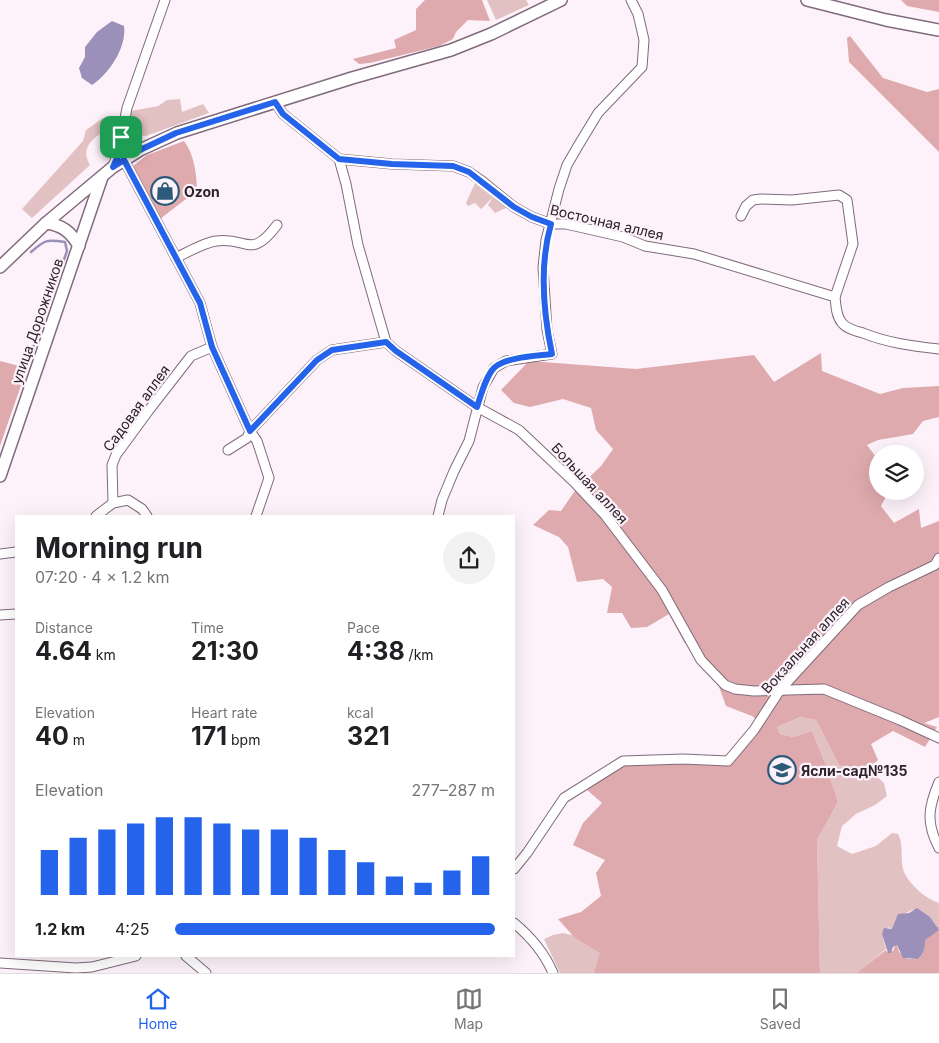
<!DOCTYPE html>
<meta charset="utf-8">
<style>
body{margin:0;font-family:Inter,sans-serif;background:#f2f2f2;color:#202124;height:100vh;display:flex;flex-direction:column;font-size:19px;white-space:nowrap}
*{box-sizing:border-box;margin:0}
p{font-size:16px;color:#757577}
.icon{flex:none;width:28px;height:28px;fill:none;stroke:currentColor;stroke-width:2;stroke-linecap:round;stroke-linejoin:round}
.map{position:relative;flex:1;overflow:hidden}
.sheet{position:absolute;left:15px;top:515px;width:500px;height:442px;display:flex;flex-direction:column;background:#fff;border-radius:0px;box-shadow:0 5px 20px #0002}
.sheet>*{flex:none}
.tools{position:absolute;left:869px;top:445px;display:grid;gap:10px}
.tools a{display:grid;place-items:center;width:55px;height:55px;border-radius:50%;background:#fff;box-shadow:0 5px 20px #0002;font-size:25px}
.pin{position:absolute;display:grid;place-items:center;width:42px;height:42px;color:#fff;margin:-21px;border-radius:10px;box-shadow:0 2px 8px #0006}
.round{display:grid;place-items:center;flex:none;width:52px;height:52px;border-radius:26px;background:#f2f2f2}
.overview{display:flex;align-items:center;justify-content:space-between;height:85px;padding:0 20px}
h1{font-size:28px;font-weight:700;line-height:38px}
.metrics{display:grid;grid-template-columns:repeat(3,1fr);gap:8px;height:85px;padding:5px 20px}
.metrics div{display:grid;align-content:center}
.metrics b{font-size:25px;font-weight:700}
.metrics small{font-size:14px;font-weight:400}
.metrics p{font-size:14px}
.chart{height:140px;padding:10px 20px}
.chart p{display:flex;justify-content:space-between}
.chart svg{width:100%;height:90px;margin-top:5px;stroke:#2563eb;stroke-width:6}
ul{padding:0 20px;list-style:none;font-size:16px}
li{display:grid;grid-template-columns:80px 60px 1fr;align-items:center;height:38px}
li i{height:12px;border-radius:6px;background:#2563eb}
.tabs{display:flex;justify-content:space-around;align-items:center;height:70px;border-top:1px solid #e0e0e0;background:#fff;font-size:14px;color:#757577}
.tabs a{display:grid;justify-items:center;gap:2px}
.tabs .active{color:#2563eb}
.map>svg:first-child{display:block}
.green{fill:#e2c1c3}
.forest{fill:#deaaad}
.water{fill:#9b90b9}
.lines{fill:none;stroke-linecap:round;stroke-linejoin:round}
.stream{stroke:#9b90b9;stroke-width:2.5}
.minor-casing{stroke:#816a7b;stroke-width:11}
.major-casing{stroke:#816a7b;stroke-width:14}
.minor{stroke:#fff;stroke-width:9}
.major{stroke:#fff;stroke-width:11}
.route-casing{stroke:#fff;stroke-width:10}
.route{stroke:#2563eb;stroke-width:6}
.labels{text-anchor:middle;dominant-baseline:central;stroke-width:4.5;stroke-linejoin:round;paint-order:stroke}
.poi-label{font-size:14px;font-weight:bold;fill:#2d232a;stroke:#fdf2fa;text-anchor:start}
.street-label{font-size:14px;fill:#2d232a;stroke:#fdf2fa}
</style>
<div class="map">
<svg width="939" height="973" viewBox="0 0 939 973">
<rect width="100%" height="100%" fill="#fdf2fa"/>
<g class="green">
<polygon points="487,0 526,0 529,5 496,20"/>
<path d="M 180,99 L 182,112 L 203,104 L 209,113 L 146,136 C 131,136 130,124 131,111 L 158,106 L 167,100 Z"/>
<path d="M 103,118 L 109,127 C 95,138 79,146 90,165 L 32,218 L 22,209 L 83,141 L 86,130 Z"/>
<polygon points="476,181 508,207 495,213 488,205 493,197 481,209 475,203 468,206 466,203"/>
<path d="M 800,717 L 816,720 L 839,765 L 863,774 L 875,775 L 884,783 L 887,796 L 875,805 L 856,814 L 842,826 L 837,846 L 852,854 L 876,846 L 892,833 L 898,834 C 904,845 900,857 903,869 C 907,883 926,899 939,903 L 939,927 L 936,927 L 930,917 L 920,911 L 912,910 L 906,913 L 892,929 L 888,927 L 883,938 L 886,949 L 858,973 L 820,973 L 817,840 L 838,802 L 826,765 L 812,731 L 793,737 L 780,734 L 777,727 Z"/>
<polygon points="563,933 576,936 602,953 598,973 560,973 544,939 553,935"/>
</g>
<g class="forest">
<polygon points="425,0 482,0 490,21 468,20 456,32 453,39 439,46 370,63 359,64 353,59 396,48 394,40 416,30 416,9"/>
<polygon points="901,0 939,0 939,12 907,6"/>
<polygon points="850,36 883,78 927,92 939,89 939,152 849,62 847,38"/>
<path d="M 184,141 C 195,156 197,176 197,195 L 186,199 L 160,219 L 132,167 L 147,155 Z"/>
<polygon points="821,353 822,371 880,394 903,388 939,386 939,417 923,421 913,434 878,440 867,445 876,457 878,491 889,491 881,506 894,523 919,509 921,528 939,521 939,717 924,723 937,727 925,747 893,731 871,744 878,760 863,774 839,765 816,720 800,717 777,727 780,734 793,737 812,731 826,765 838,802 817,840 820,973 594,973 600,953 574,937 558,919 581,912 601,896 596,873 605,860 573,845 583,823 602,803 586,789 626,763 729,764 762,724 752,716 726,706 718,684 684,642 669,614 647,627 631,628 622,613 607,613 612,587 603,579 577,582 568,547 559,537 533,525 549,510 561,511 574,492 601,466 613,449 596,430 591,408 563,399 530,407 514,403 501,390 529,361 636,369 754,355 774,382"/>
<polygon points="0,361 27,368 0,446"/>
<path d="M 936,927 L 939,927 L 939,973 L 857,973 L 886,950 L 887,952 L 893,951 L 895,946 L 897,945 L 899,952 L 907,959 L 918,959 C 926,953 922,947 925,940 C 927,935 934,932 936,927 Z"/>
</g>
<g class="water">
<path d="M 112,21 L 124,26 C 127,47 109,74 92,85 L 82,78 L 79,68 L 85,57 L 85,47 L 97,32 Z"/>
<path d="M 917,908 L 930,917 L 939,930 L 925,940 C 925,947 924,954 918,959 L 903,958 L 897,945 L 893,947 L 891,953 L 888,953 L 882,934 L 884,928 L 892,929 L 898,914 L 909,913 Z"/>
</g>
<g class="lines">
<g class="stream">
<path d="M 31,252 C 45,240 46,239 65,242 L 67,251 L 51,297"/>
<polyline points="33,348 45,314"/>
</g>
<defs>
<g id="minor">
<path d="M 275,102 L 283,114 L 339,159 L 392,164 L 453,166 L 469,172 L 482,181 L 514,207 L 532,217 L 551,224 L 566,224 L 623,237 L 645,246 L 694,254 L 835,297 C 836,306 836,316 842,323 C 847,329 856,331 863,333 C 888,343 912,346 939,349"/>
<path d="M 124,132 C 125,143 129,146 140,150"/>
<polyline points="339,159 346,184 358,245 386,342 396,351 477,407 519,430 574,482 605,515 662,590 701,660 725,685 735,689 754,691 824,689 900,720 939,738"/>
<polyline points="124,160 200,303 212,347 250,431 257,441 269,478 256,516"/>
<polyline points="113,167 119,149 127,108 165,0"/>
<polyline points="741,216 746,206 753,200 761,199 792,200 839,195 847,200 853,244 835,297"/>
<path d="M 176,258 C 188,252 203,243 216,241 C 247,236 250,261 277,225"/>
<polyline points="228,450 247,438 250,431 317,360 332,350 386,342"/>
<polyline points="113,503 112,465 116,455 149,410 191,356 212,347"/>
<polyline points="96,516 113,503 128,500 142,509 147,516"/>
<polyline points="438,516 442,500 454,471 469,441 483,387 494,368 506,361 552,354 547,330 543,267 546,240 559,189 567,165 578,146 598,113 642,67 644,40 638,14 631,0"/>
<polyline points="0,554 16,552"/>
<polyline points="0,615 16,614"/>
<path d="M 939,782 C 928,808 926,823 939,848"/>
<polyline points="514,869 527,853 564,798 623,761 683,759 728,761 754,730 780,690 858,605 889,587 935,565 939,558"/>
<path d="M 514,923 C 531,937 544,952 553,973"/>
<polyline points="186,956 206,973"/>
<polyline points="0,963 76,968 92,967 136,956"/>
</g>
<g id="major">
<polyline points="807,0 886,20 939,30"/>
<path d="M 46,223 C 62,225 71,232 79,246"/>
<polyline points="0,267 46,223 113,167 140,150 177,133 352,78 451,50 491,34 561,0"/>
<polyline points="0,476 102,177"/>
</g>
</defs>
<use href="#minor" class="minor-casing"/>
<use href="#major" class="major-casing"/>
<use href="#minor" class="minor"/>
<use href="#major" class="major"/>
</g>
<g class="lines">
<defs>
<path id="route" d="M 275,102 L 283,114 L 339,159 L 392,164 L 453,166 L 469,172 L 514,207 L 532,217 L 551,224 C 539,266 543,311 552,354 C 537,356 507,357 495,367 C 486,375 481,395 477,407 L 396,351 L 386,342 L 332,350 L 317,360 L 250,431 L 212,347 L 200,303 L 124,160 L 113,167 L 118,156 L 124,128 C 124,142 127,145 140,150 L 176,133 Z"/>
</defs>
<use href="#route" class="route-casing"/>
<use href="#route" class="route"/>
</g>
<defs>
<symbol id="shop-ring" viewBox="-11 -11 22 22"><circle r="9.5" fill="#fdf2fa" stroke="#2c5b7a" stroke-width="1.5"/><path d="M-5-2.5h2.3a2.7 3.5 0 0 1 5.4 0H5L5.5 6h-11ZM-1.5-2.5h3a1.5 2.3 0 0 0-3 0Z" fill="#2c5b7a"/></symbol>
<symbol id="school-ring" viewBox="-11 -11 22 22"><circle r="9.5" fill="#fdf2fa" stroke="#2c5b7a" stroke-width="1.5"/><path d="M0-5L7-2L0 1L-7-2ZM-4 1L0 2.5L4 1V4Q0 6-4 4Z" fill="#2c5b7a"/></symbol>
</defs>
<g fill-rule="evenodd">
<use href="#shop-ring" x="149" y="175" width="32" height="32"/>
<use href="#school-ring" x="766" y="754" width="32" height="32"/>
</g>
<g class="labels">
<g class="poi-label">
<text x="184" y="191">Ozon</text>
<text x="801" y="770">Ясли-сад№135</text>
</g>
<g class="street-label">
<text transform="translate(607 222) rotate(13)">Восточная аллея</text>
<text transform="translate(37 321) rotate(-71)">улица Дорожников</text>
<text transform="translate(136 408) rotate(-54)">Садовая аллея</text>
<text transform="translate(590 483) rotate(47)">Большая аллея</text>
<text transform="translate(805 645) rotate(-48)">Вокзальная аллея</text>
</g>
</g>
</svg>
<div class="tools">
<a><svg class="icon" aria-label="layers" viewBox="0 0 24 24"><path d="M12 4l9 5-9 5-9-5zM3 14l9 5 9-5"/></svg></a>
</div>
<div class="pin" style="left:121px;top:137px;background:#1e9e55"><svg class="icon" aria-label="arrive" viewBox="0 0 24 24"><path d="M6 21V4h12l-3 4 3 4H6"/></svg></div>
<section class="sheet">
<div class="overview"><div><h1>Morning run</h1><p>07:20 · 4 × 1.2 km</p></div><a class="round"><svg class="icon" aria-label="share" viewBox="0 0 24 24"><path d="M12 15V3M7 8l5-5 5 5M5 13v7h14v-7"/></svg></a></div>
<div class="metrics">
<div><p>Distance</p><b>4.64<small> km</small></b></div>
<div><p>Time</p><b>21:30</b></div>
<div><p>Pace</p><b>4:38<small> /km</small></b></div>
</div>
<div class="metrics">
<div><p>Elevation</p><b>40<small> m</small></b></div>
<div><p>Heart rate</p><b>171<small> bpm</small></b></div>
<div><p>kcal</p><b>321</b></div>
</div>
<div class="chart"><p><span>Elevation</span>277–287 m</p>
<svg viewBox="0 0 160 44" preserveAspectRatio="none"><path d="M5 44V22M15 44V16M25 44V12M35 44V9M45 44V6M55 44V6M65 44V9M75 44V12M85 44V12M95 44V16M105 44V22M115 44V28M125 44V35M135 44V38M145 44V32M155 44V25"/></svg>
</div>
<ul>
<li><b>1.2 km</b>4:25<i style="width:100%"></i></li>
</ul>
</section>
</div>
<nav class="tabs">
<a class="active"><svg class="icon" aria-label="home" viewBox="0 0 24 24"><path d="M3 11l9-7 9 7M6 9v11h12V9"/></svg>Home</a>
<a><svg class="icon" aria-label="map" viewBox="0 0 24 24"><path d="M3 6l6-2 6 2 6-2v14l-6 2-6-2-6 2zM9 4v14M15 6v14"/></svg>Map</a>
<a><svg class="icon" aria-label="saved" viewBox="0 0 24 24"><path d="M7 4h10v16l-5-4-5 4z"/></svg>Saved</a>
</nav>
